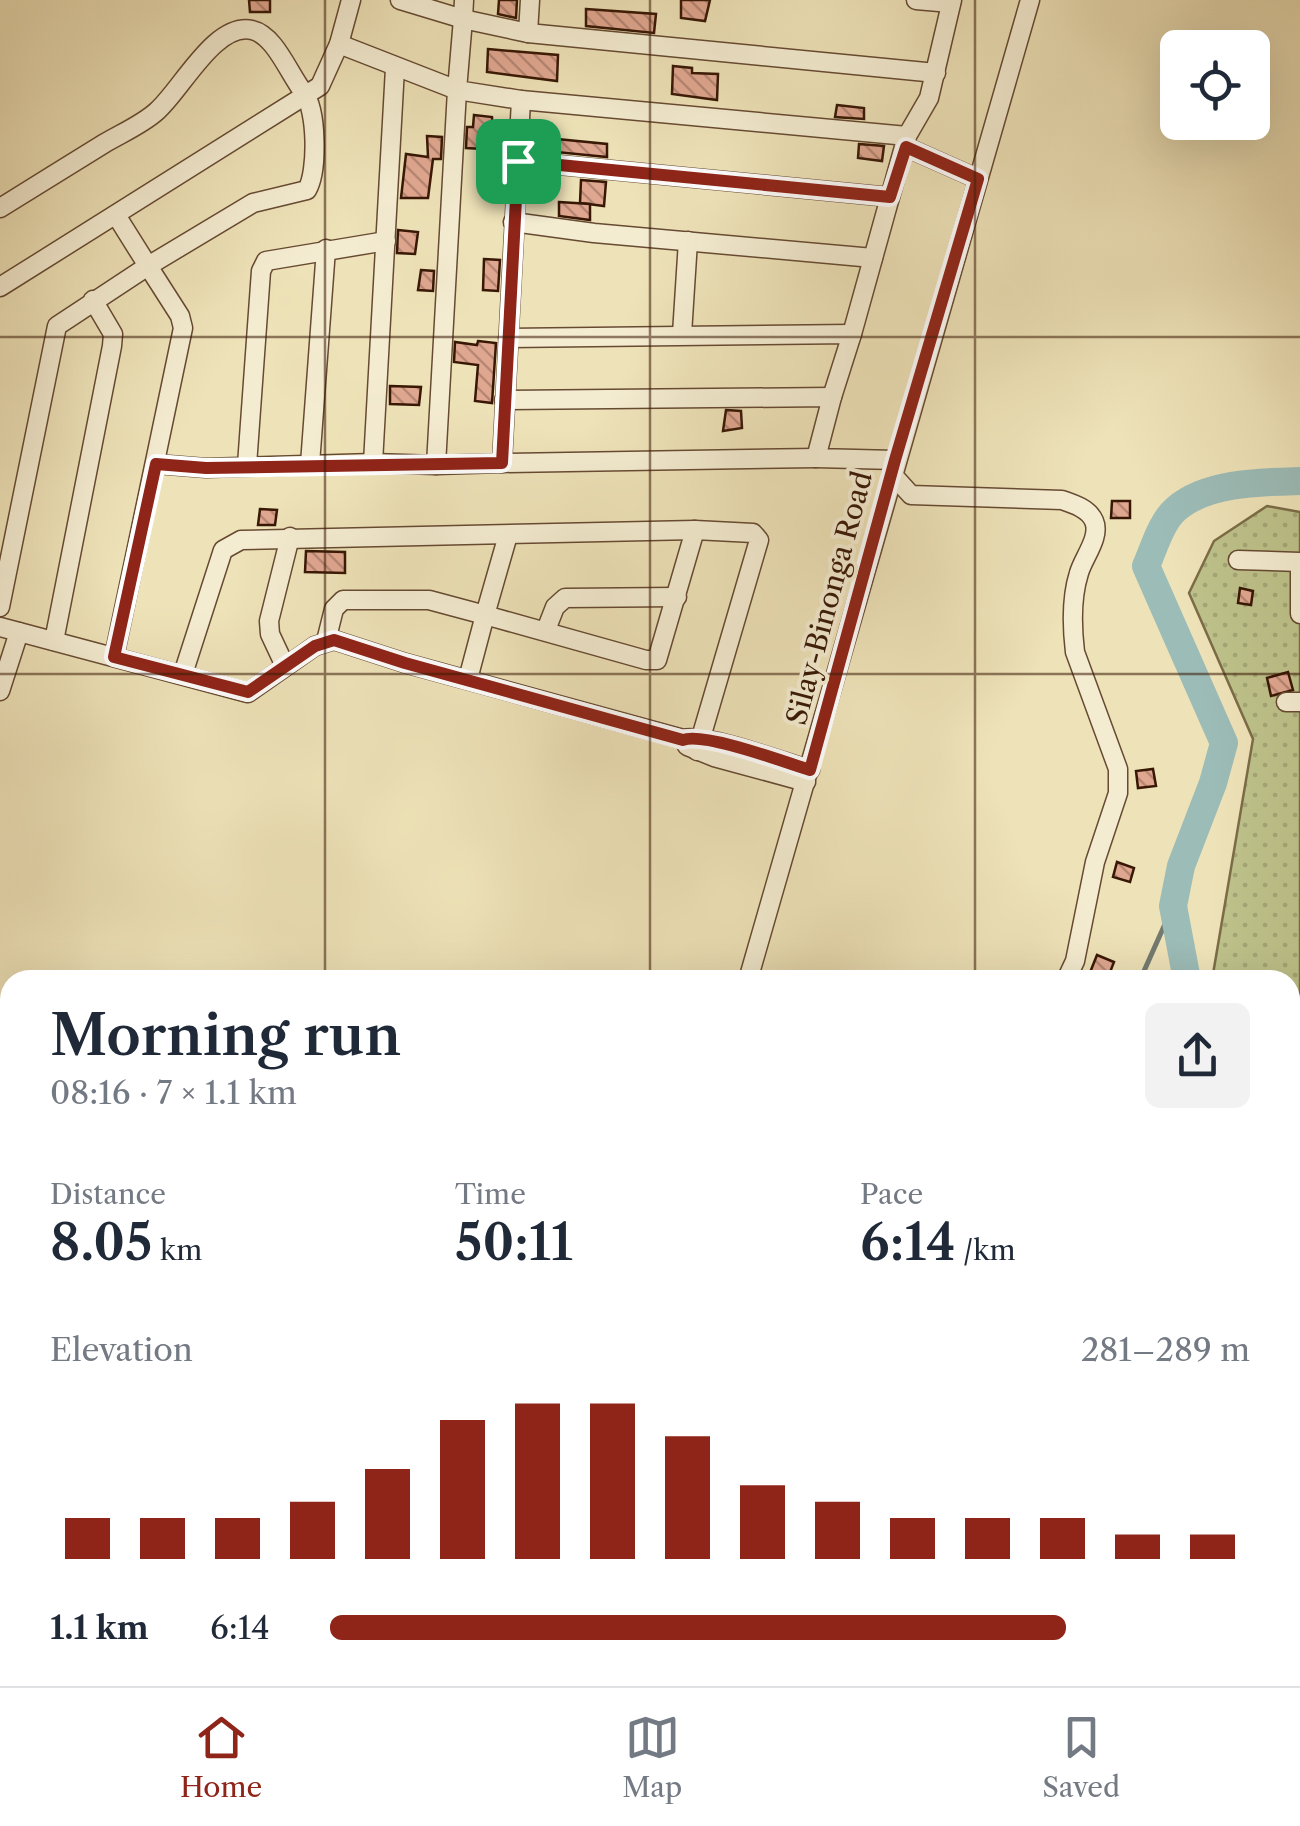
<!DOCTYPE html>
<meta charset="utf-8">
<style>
body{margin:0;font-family:"Libre Caslon Text",serif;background:#f2f2f3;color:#1f2937;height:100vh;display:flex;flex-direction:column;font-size:38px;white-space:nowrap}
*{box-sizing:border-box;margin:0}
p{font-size:32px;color:#747a83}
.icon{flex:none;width:55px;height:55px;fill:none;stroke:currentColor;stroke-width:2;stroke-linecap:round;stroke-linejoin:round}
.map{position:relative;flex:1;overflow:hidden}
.panel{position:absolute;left:0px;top:970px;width:1300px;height:718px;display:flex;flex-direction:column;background:#fff;border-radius:30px 30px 0 0;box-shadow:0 10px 40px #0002}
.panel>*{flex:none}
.fabs{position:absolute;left:1160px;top:30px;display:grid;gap:20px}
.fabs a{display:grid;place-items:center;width:110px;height:110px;border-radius:15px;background:#fff;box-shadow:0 10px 40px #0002;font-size:50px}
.pin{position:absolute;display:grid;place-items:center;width:85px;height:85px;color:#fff;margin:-42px;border-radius:20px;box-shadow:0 5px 15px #0006}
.round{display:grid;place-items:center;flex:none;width:105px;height:105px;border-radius:15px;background:#f2f2f3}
.head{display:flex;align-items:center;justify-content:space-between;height:170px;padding:0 50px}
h1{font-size:55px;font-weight:600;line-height:75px}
.stats{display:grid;grid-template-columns:repeat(3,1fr);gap:15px;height:170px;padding:10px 50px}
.stats div{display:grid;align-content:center}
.stats b{font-size:50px;font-weight:600}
.stats small{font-size:28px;font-weight:400}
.stats p{font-size:28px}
.chart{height:280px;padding:20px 50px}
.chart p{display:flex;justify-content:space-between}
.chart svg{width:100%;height:180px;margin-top:10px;stroke:#8f2418;stroke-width:6}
ul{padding:0 50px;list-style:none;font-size:32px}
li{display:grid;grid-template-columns:160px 120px 1fr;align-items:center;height:75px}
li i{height:25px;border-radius:12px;background:#8f2418}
.menu{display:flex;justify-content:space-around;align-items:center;height:140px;border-top:2px solid #e0e1e3;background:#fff;font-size:28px;color:#747a83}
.menu a{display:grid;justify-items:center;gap:5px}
.menu .current{color:#8f2418}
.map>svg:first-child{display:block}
.grass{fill:url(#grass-dots);stroke:#7b6d48;stroke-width:2.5}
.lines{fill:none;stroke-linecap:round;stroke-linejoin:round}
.stream{stroke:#747a70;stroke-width:5}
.river{stroke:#9cbcb7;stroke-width:28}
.building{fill:url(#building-back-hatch);stroke:#381805;stroke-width:2.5}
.service-casing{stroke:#664a32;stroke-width:12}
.minor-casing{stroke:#664a32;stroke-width:21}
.service{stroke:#f4ecd1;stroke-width:9}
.minor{stroke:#f4ecd1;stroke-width:18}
.route-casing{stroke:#fff;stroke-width:20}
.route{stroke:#8f2418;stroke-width:12}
.grid{fill:none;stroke:#381805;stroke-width:2.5;stroke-opacity:0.55}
.labels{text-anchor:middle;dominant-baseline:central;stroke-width:8;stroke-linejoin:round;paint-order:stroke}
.street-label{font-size:28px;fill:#381805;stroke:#f4ecd1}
</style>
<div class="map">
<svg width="1300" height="1686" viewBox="0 0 1300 1686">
<defs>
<pattern id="grass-dots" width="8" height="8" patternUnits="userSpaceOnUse" patternTransform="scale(2.5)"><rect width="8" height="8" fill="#bec28b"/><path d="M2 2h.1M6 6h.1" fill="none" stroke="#a4a676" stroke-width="1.8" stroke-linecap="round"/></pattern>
<pattern id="building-back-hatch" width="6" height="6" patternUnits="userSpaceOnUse" patternTransform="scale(2.5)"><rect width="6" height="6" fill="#e0a790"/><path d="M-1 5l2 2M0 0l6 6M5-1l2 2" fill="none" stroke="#b78774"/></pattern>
</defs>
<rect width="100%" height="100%" fill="#eee2b8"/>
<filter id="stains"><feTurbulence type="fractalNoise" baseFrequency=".002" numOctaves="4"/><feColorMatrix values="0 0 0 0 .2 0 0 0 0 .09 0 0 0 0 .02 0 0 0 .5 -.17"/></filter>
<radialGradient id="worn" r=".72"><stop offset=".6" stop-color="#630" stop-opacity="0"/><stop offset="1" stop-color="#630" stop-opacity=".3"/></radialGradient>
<polygon class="grass" points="1267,506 1300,512 1300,994 1290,994 1290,980 1212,980 1253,739 1189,593 1214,541"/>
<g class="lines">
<g class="stream">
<polyline points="1140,980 1173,906"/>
<polyline points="1290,1648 1300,1652"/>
<polyline points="953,1678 955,1686"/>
</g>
<path class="river" d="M 1187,980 L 1173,906 L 1181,866 L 1213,783 L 1224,743 L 1146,566 C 1154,548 1161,522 1176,509 C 1207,482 1262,482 1300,481"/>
</g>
<g class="building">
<polygon points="249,0 270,0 270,12 250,12"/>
<polygon points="499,0 517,0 516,18 498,14"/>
<polygon points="681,0 710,0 705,21 681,18"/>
<polygon points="586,9 656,14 654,33 586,26"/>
<polygon points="488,49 558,55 557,81 487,72"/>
<polygon points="673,66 692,68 692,73 718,74 717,100 672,94"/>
<polygon points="837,105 864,108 864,119 835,117"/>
<polygon points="474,115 492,117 493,141 485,141 483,149 466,148 467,127 473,127"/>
<polygon points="427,136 442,137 441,159 433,159 428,198 401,198 406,154 428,157"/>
<polygon points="557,139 607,144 607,157 556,152"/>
<polygon points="859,144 884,146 882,161 858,158"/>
<polygon points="581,180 606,182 604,206 580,203"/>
<polygon points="559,202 590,204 590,220 559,216"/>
<polygon points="398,230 418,232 415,254 397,253"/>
<polygon points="484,259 500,260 498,291 483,290"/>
<polygon points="421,270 434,271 433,291 418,290"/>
<polygon points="478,341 496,343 492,403 475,401 478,365 454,362 455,342 477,345"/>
<polygon points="390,386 421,387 419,405 390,404"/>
<polygon points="726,410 741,411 742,428 723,431"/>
<polygon points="1112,501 1130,501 1130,518 1111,518"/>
<polygon points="260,509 277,510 275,525 258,525"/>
<polygon points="306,551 345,552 345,573 305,572"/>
<polygon points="1240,588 1253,591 1251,605 1238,603"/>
<polygon points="1288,672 1293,690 1271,696 1267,678"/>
<polygon points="1153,769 1156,786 1138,788 1136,771"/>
<polygon points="1117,862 1134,868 1130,882 1113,877"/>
<polygon points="1097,955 1114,962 1107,980 1087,980"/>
</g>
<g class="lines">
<defs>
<g id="service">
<polyline points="668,1679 668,1678"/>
<polyline points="611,1683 612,1678"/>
<polyline points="848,1686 850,1678"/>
</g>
<g id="minor">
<polyline points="400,0 463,19 464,0"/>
<polyline points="916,0 951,3"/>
<polyline points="528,33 936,73"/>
<polyline points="521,100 907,136 852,334"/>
<polyline points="907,136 929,98 952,0"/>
<polyline points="906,147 978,179"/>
<polyline points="518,161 890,197"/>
<path d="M 0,208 C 35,186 70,165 105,143 C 122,133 143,124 157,111 C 182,89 215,22 252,30 C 275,35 289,74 304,93 C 317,110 318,171 307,190 L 253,203 L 148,266 L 180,316 L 183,328 L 114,657"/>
<polyline points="513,222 594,233 873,258"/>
<polyline points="0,287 320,86 339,44 351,0"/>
<polyline points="682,334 688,241"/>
<polyline points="508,338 852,334 832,397"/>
<polyline points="504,400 832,397 816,458 895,460"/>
<polyline points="373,463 395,68"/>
<polyline points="502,463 816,458"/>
<polyline points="156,464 206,468 373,463 436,465 457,90 339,44"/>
<polyline points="310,464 326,249"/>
<polyline points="247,465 261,271 266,261 386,241"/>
<polyline points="436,465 502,463 521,100 457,90 463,19 528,33 530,0"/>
<path d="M 892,474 L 911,495 L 1062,500 C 1074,504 1089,509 1094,521 C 1101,537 1083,558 1079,573 C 1071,598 1072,627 1075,652 L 1118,769 L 1118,793 L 1095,862 L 1075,961 L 1066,980"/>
<polyline points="1238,560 1300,562 1300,614"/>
<polyline points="0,607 57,326 148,266 116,215"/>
<path d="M 0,627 L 248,693 L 315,646 L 334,640 L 405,663 L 683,739 C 706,733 783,762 810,770"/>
<polyline points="546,630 555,607 565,598 677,597"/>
<polyline points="54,641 112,346 113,334 93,300"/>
<polyline points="326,641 334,609 343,600 429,600 485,615 508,535"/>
<polyline points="285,666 270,634 269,621 290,537"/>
<polyline points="183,674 223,550 241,540 695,530 753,533 759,540 697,751"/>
<polyline points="468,679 485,615 646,660 657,660 695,530"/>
<polyline points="0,691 19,632"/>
<polyline points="1286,702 1300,702"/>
<polyline points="687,746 714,757 806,782"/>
<polyline points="748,980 1030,0"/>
<polyline points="1290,1521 1300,1522"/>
<polyline points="554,1686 557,1678"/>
</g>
</defs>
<use href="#service" class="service-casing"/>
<use href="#minor" class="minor-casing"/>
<use href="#service" class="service"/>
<use href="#minor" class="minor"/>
</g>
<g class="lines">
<defs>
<path id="route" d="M 906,147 L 978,179 L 895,460 L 810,770 C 784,762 704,732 683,740 L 405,663 L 334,640 L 315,646 L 248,692 L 114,657 L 156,464 L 206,468 L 502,463 L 518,161 L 890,197 Z"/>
</defs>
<use href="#route" class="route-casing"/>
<use href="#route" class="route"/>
</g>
<path class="grid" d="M 325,0 L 325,980M 650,0 L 650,980M 975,0 L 975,980M 0,337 L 1300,337M 0,674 L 1300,674M 0,1012 L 10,1012M 1290,1012 L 1300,1012M 0,1349 L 10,1349M 1290,1349 L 1300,1349M 325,1678 L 325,1686M 650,1678 L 650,1686M 975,1678 L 975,1686"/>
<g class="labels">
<g class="street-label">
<text transform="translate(829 598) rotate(-75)">Silay-Binonga Road</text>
</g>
</g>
<rect width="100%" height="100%" filter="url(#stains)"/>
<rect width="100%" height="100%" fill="url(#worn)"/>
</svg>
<div class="fabs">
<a><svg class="icon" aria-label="locate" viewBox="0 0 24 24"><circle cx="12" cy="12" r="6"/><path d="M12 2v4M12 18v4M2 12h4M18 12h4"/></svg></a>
</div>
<div class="pin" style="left:518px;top:161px;background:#1e9e55"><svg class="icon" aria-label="arrive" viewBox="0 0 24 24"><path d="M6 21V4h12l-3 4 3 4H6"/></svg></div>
<section class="panel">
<div class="head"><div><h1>Morning run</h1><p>08:16 · 7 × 1.1 km</p></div><a class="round"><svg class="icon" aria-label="share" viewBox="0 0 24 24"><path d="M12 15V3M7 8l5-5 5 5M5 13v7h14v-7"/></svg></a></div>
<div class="stats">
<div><p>Distance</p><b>8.05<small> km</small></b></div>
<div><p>Time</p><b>50:11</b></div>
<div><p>Pace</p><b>6:14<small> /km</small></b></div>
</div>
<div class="chart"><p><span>Elevation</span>281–289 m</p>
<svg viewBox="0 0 160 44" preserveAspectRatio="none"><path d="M5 44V34M15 44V34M25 44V34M35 44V30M45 44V22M55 44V10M65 44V6M75 44V6M85 44V14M95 44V26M105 44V30M115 44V34M125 44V34M135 44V34M145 44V38M155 44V38"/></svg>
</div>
<ul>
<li><b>1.1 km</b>6:14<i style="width:80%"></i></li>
</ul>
</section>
</div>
<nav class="menu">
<a class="current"><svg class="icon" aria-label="home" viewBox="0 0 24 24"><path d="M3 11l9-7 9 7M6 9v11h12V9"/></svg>Home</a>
<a><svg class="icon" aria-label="map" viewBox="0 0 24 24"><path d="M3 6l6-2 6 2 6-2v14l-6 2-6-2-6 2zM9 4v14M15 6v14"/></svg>Map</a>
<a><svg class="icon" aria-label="saved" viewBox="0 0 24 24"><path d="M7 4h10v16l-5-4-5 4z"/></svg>Saved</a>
</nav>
